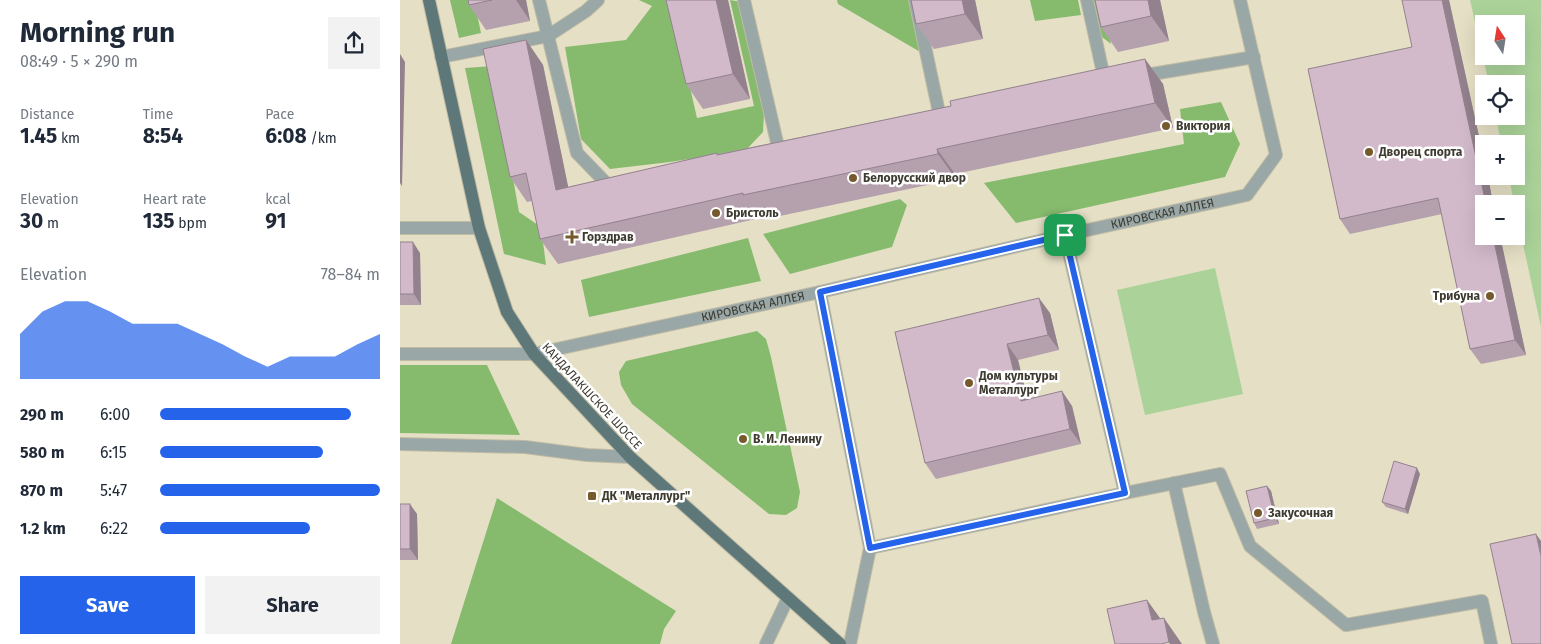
<!DOCTYPE html>
<meta charset="utf-8">
<style>
body{margin:0;font-family:"Fira Sans",sans-serif;background:#f2f2f3;color:#1f2937;height:100vh;display:flex;flex-direction:column;font-size:19px;white-space:nowrap}
*{box-sizing:border-box;margin:0}
p{font-size:16px;color:#747a83}
.icon{flex:none;width:28px;height:28px;fill:none;stroke:currentColor;stroke-width:2;stroke-linecap:round;stroke-linejoin:round}
.map{position:relative;flex:1;overflow:hidden}
.details{display:flex;flex-direction:column;background:#fff;width:400px}
.details>*{flex:none}
.needle{width:32px;rotate:348deg}
.fabs{position:absolute;left:1075px;top:15px;display:grid;gap:10px}
.fabs a{display:grid;place-items:center;width:50px;height:50px;border-radius:0px;background:#fff;box-shadow:0 5px 20px #0002;font-size:25px}
.pin{position:absolute;display:grid;place-items:center;width:42px;height:42px;color:#fff;margin:-21px;border-radius:10px;box-shadow:0 2px 8px #0006}
.round{display:grid;place-items:center;flex:none;width:52px;height:52px;border-radius:0px;background:#f2f2f3}
.headline{display:flex;align-items:center;justify-content:space-between;height:85px;padding:0 20px}
h1{font-size:28px;font-weight:700;line-height:38px}
.figures{display:grid;grid-template-columns:repeat(3,1fr);gap:8px;height:85px;padding:5px 20px}
.figures div{display:grid;align-content:center}
.figures b{font-size:21px;font-weight:700}
.figures small{font-size:14px;font-weight:400}
.figures p{font-size:14px}
.chart{height:140px;padding:10px 20px}
.chart p{display:flex;justify-content:space-between}
.chart svg{width:100%;height:90px;margin-top:5px;fill:#2563eb;opacity:.7}
.cta{display:flex;gap:10px;margin-top:auto;padding:10px 20px}
.cta a{flex:1;height:58px;border-radius:0px;background:#2563eb;color:#fff;font-size:20px;font-weight:700;line-height:58px;text-align:center}
.cta a+a{background:#f2f2f3;color:#1f2937}
ul{padding:0 20px;list-style:none;font-size:16px}
li{display:grid;grid-template-columns:80px 60px 1fr;align-items:center;height:38px}
li i{height:12px;border-radius:6px;background:#2563eb}
main{display:flex;flex:1;min-height:0}
.map>svg:first-child{display:block}
.green{fill:#abd399;fill-rule:evenodd}
.forest{fill:#86bb6e}
.lines{fill:none;stroke-linecap:round;stroke-linejoin:round}
.minor-casing{stroke:#c0bba4;stroke-width:14}
.major-casing{stroke:#c0bba4;stroke-width:14}
.minor{stroke:#99a7a7;stroke-width:12}
.major{stroke:#5e7879;stroke-width:12}
.wall{fill:#b5a0ae}
.shaded-wall{fill:#93828d}
.building{fill:#d2baca;stroke:#93828d}
.route-casing{stroke:#fff;stroke-width:10}
.route{stroke:#2563eb;stroke-width:6}
.poi-dot{fill:#765a2d;stroke:#fff;stroke-width:2}
.labels{text-anchor:middle;dominant-baseline:central;stroke-width:5;stroke-linejoin:round;paint-order:stroke}
.poi-label{font-size:12px;font-weight:bold;fill:#3e3b31;stroke:#fff;text-anchor:start}
.street-label{font-size:12px;fill:#3e3b31;stroke:#fff}
</style>
<main>
<section class="details">
<div class="headline"><div><h1>Morning run</h1><p>08:49 · 5 × 290 m</p></div><a class="round"><svg class="icon" aria-label="share" viewBox="0 0 24 24"><path d="M12 15V3M7 8l5-5 5 5M5 13v7h14v-7"/></svg></a></div>
<div class="figures">
<div><p>Distance</p><b>1.45<small> km</small></b></div>
<div><p>Time</p><b>8:54</b></div>
<div><p>Pace</p><b>6:08<small> /km</small></b></div>
</div>
<div class="figures">
<div><p>Elevation</p><b>30<small> m</small></b></div>
<div><p>Heart rate</p><b>135<small> bpm</small></b></div>
<div><p>kcal</p><b>91</b></div>
</div>
<div class="chart"><p><span>Elevation</span>78–84 m</p>
<svg viewBox="0 0 160 44" preserveAspectRatio="none"><path d="M0 44V22L10 11L20 6L30 6L40 11L50 17L60 17L70 17L80 22L90 27L100 33L110 38L120 33L130 33L140 33L150 27L160 22V44z"/></svg>
</div>
<ul>
<li><b>290 m</b>6:00<i style="width:87%"></i></li>
<li><b>580 m</b>6:15<i style="width:74%"></i></li>
<li><b>870 m</b>5:47<i style="width:100%"></i></li>
<li><b>1.2 km</b>6:22<i style="width:68%"></i></li>
</ul>
<div class="cta"><a>Save</a><a>Share</a></div>
</section>
<div class="map">
<svg width="1141" height="644" viewBox="0 0 1141 644">
<rect width="100%" height="100%" fill="#e5dfc5"/>
<g class="green">
<path d="M 1070,0 L 1141,0 L 1141,327 L 1116,212 L 1116,204 L 1114,204 L 1109,176 L 1116,176 L 1116,144 L 1101,144 L 1096,116 L 1116,116 L 1116,84 L 1089,84 ZM 1084,24 L 1116,24 L 1116,56 L 1084,56 Z"/>
<polygon points="815,268 843,394 745,415 717,290"/>
</g>
<g class="forest">
<polygon points="50,0 74,0 81,33 59,38"/>
<polygon points="239,0 270,0 297,118 354,106 330,0 342,2 364,113 363,132 346,150 270,162 210,169 181,139 165,47 226,40 252,6"/>
<polygon points="437,0 511,0 522,53 438,4"/>
<polygon points="630,0 678,0 681,15 635,21"/>
<polygon points="691,0 702,0 711,44 698,34"/>
<polygon points="93,66 119,212 141,227 146,265 104,254 65,68"/>
<polygon points="821,102 840,144 825,177 616,223 584,183 784,144 780,109"/>
<polygon points="500,199 507,205 492,247 390,274 363,234"/>
<polygon points="348,238 361,281 189,317 181,280"/>
<polygon points="357,331 366,339 371,357 400,492 397,508 386,515 369,514 232,404 221,385 219,372 226,361"/>
<polygon points="0,365 87,365 120,435 0,433"/>
<polygon points="97,498 276,611 264,629 260,644 51,644"/>
</g>
<g class="lines">
<defs>
<g id="minor">
<polyline points="139,0 177,153 208,185 215,184"/>
<polyline points="344,0 379,151 372,153"/>
<polyline points="515,0 540,117"/>
<polyline points="687,0 705,82"/>
<polyline points="41,57 148,36 186,11 198,0"/>
<polyline points="740,76 854,57"/>
<polyline points="0,228 79,228"/>
<polyline points="665,235 725,493"/>
<polyline points="420,292 470,548 450,644"/>
<path id="s1" d="M 0,354 L 134,354 L 420,292 L 665,235 L 847,195 L 876,155 L 840,0"/>
<polyline points="0,444 125,447 187,455 230,457"/>
<polyline points="774,483 804,612 813,644"/>
<polyline points="470,548 725,493 820,474 850,546 946,625 1082,601 1091,644"/>
<polyline points="366,644 388,598"/>
</g>
<polyline id="major" points="29,0 79,228 107,312 134,354 230,457 440,644"/>
</defs>
<use href="#minor" class="minor-casing"/>
<use href="#major" class="major-casing"/>
<use href="#minor" class="minor"/>
<use href="#major" class="major"/>
</g>
<g class="wall">
<polygon points="68,0 126,0 130,21 86,30 69,5"/>
<polygon points="328,0 350,99 303,109 286,84"/>
<polygon points="575,0 583,39 534,49 516,24"/>
<polygon points="760,0 769,41 718,52 701,27"/>
<polygon points="1049,0 1084,159 1084,176 1088,176 1093,204 1084,236 1100,236 1126,355 1081,364 1070,349 1042,214 950,234 940,219 1012,47"/>
<polygon points="126,40 143,65 168,187 318,154 551,106 745,59 763,84 773,128 555,174 556,179 361,220 360,218 158,264 140,239 132,201 127,202 110,177"/>
<polygon points="0,242 20,253 21,305 0,305"/>
<polygon points="650,313 659,350 618,360 627,399 672,406 681,444 536,479 525,463 495,332"/>
<polygon points="1020,474 1008,514 986,507 982,502"/>
<polygon points="867,486 871,491 879,524 857,529 854,523"/>
<polygon points="0,504 17,514 18,560 0,560"/>
</g>
<g class="shaded-wall">
<polygon points="116,0 126,0 130,21"/>
<polygon points="316,0 328,0 350,99 333,74"/>
<polygon points="562,0 575,0 583,39 565,14"/>
<polygon points="748,0 760,0 769,41 751,16"/>
<polygon points="1042,0 1049,0 1084,159 1084,176 1088,176 1093,204 1086,204"/>
<polygon points="126,40 143,65 174,215 156,190"/>
<polygon points="0,54 5,62 2,186 0,183"/>
<polygon points="745,59 763,84 773,128 755,103"/>
<polygon points="537,149 555,174 556,179 538,154"/>
<polygon points="1093,236 1100,236 1126,355 1115,340"/>
<polygon points="13,242 20,253 21,305 14,294"/>
<polygon points="639,298 650,313 659,350 648,335"/>
<polygon points="607,344 618,360 632,416 621,401"/>
<polygon points="662,391 672,406 681,444 670,429"/>
<polygon points="1017,468 1020,474 1008,514 1005,509"/>
<polygon points="867,486 871,491 879,524 875,518"/>
<polygon points="10,504 17,514 18,560 10,549"/>
<polygon points="1136,534 1141,541 1141,556"/>
<polygon points="747,600 765,625 764,618 782,644 770,644 752,620"/>
</g>
<g class="building">
<polygon points="68,0 92,0 69,5"/>
<polygon points="266,0 316,0 333,74 286,84"/>
<polygon points="511,0 562,0 565,14 516,24"/>
<polygon points="695,0 748,0 751,16 701,27"/>
<polygon points="1002,0 1042,0 1086,204 1084,204 1084,236 1093,236 1115,340 1070,349 1038,198 940,219 908,69 1012,47"/>
<polygon points="126,40 156,190 317,153 317,155 551,106 550,101 745,59 755,103 537,149 538,154 343,195 343,193 140,239 126,173 110,177 83,49"/>
<polygon points="0,242 13,242 14,294 0,294"/>
<polygon points="639,298 648,335 607,344 621,401 662,391 670,429 525,463 495,332"/>
<polygon points="994,461 1017,468 1005,509 982,502"/>
<polygon points="867,486 875,518 854,523 846,491"/>
<rect x="0" y="504" width="10" height="45"/>
<polygon points="1136,534 1141,556 1141,644 1112,644 1090,544"/>
<polygon points="747,600 752,620 764,618 769,642 761,644 715,644 707,609"/>
</g>
<g class="lines">
<defs>
<polygon id="route" points="665,235 725,493 470,548 420,292"/>
</defs>
<use href="#route" class="route-casing"/>
<use href="#route" class="route"/>
</g>
<g class="poi-dot">
<circle cx="766" cy="126" r="5"/>
<circle cx="969" cy="152" r="5"/>
<circle cx="453" cy="178" r="5"/>
<circle cx="316" cy="213" r="5"/>
<path d="M169.5 229.5h5v5h5v5h-5v5h-5v-5h-5v-5h5z"/>
<circle cx="1090" cy="296" r="5"/>
<circle cx="569" cy="383" r="5"/>
<circle cx="343" cy="439" r="5"/>
<rect x="187" y="491" width="10" height="10" rx="2.5"/>
<circle cx="858" cy="513" r="5"/>
</g>
<g class="labels">
<g class="poi-label">
<text x="776" y="126">Виктория</text>
<text x="979" y="152">Дворец спорта</text>
<text x="463" y="178">Белорусский двор</text>
<text x="326" y="213">Бристоль</text>
<text x="182" y="237">Горздрав</text>
<text x="1080" y="296" text-anchor="end">Трибуна</text>
<text x="579" y="376">Дом культуры<tspan x="579" dy="14">Металлург</tspan></text>
<text x="353" y="439">В. И. Ленину</text>
<text x="202" y="496">ДК "Металлург"</text>
<text x="868" y="513">Закусочная</text>
</g>
<g class="street-label">
<text stroke="none"><textPath href="#s1" startOffset="778">КИРОВСКАЯ АЛЛЕЯ</textPath></text>
<text stroke="none"><textPath href="#s1" startOffset="358">КИРОВСКАЯ АЛЛЕЯ</textPath></text>
<text transform="translate(192 396) rotate(47)">КАНДАЛАКШСКОЕ ШОССЕ</text>
</g>
</g>
</svg>
<div class="fabs">
<a><svg class="needle" viewBox="-14 -14 28 28"><path d="M0-13l5 13h-10z" fill="#e53935"/><path d="M0 13l5-13h-10z" fill="#747a83"/></svg></a>
<a><svg class="icon" aria-label="locate" viewBox="0 0 24 24"><circle cx="12" cy="12" r="6"/><path d="M12 2v4M12 18v4M2 12h4M18 12h4"/></svg></a>
<a>+</a>
<a>−</a>
</div>
<div class="pin" style="left:665px;top:235px;background:#1e9e55"><svg class="icon" aria-label="arrive" viewBox="0 0 24 24"><path d="M6 21V4h12l-3 4 3 4H6"/></svg></div>
</div>
</main>
